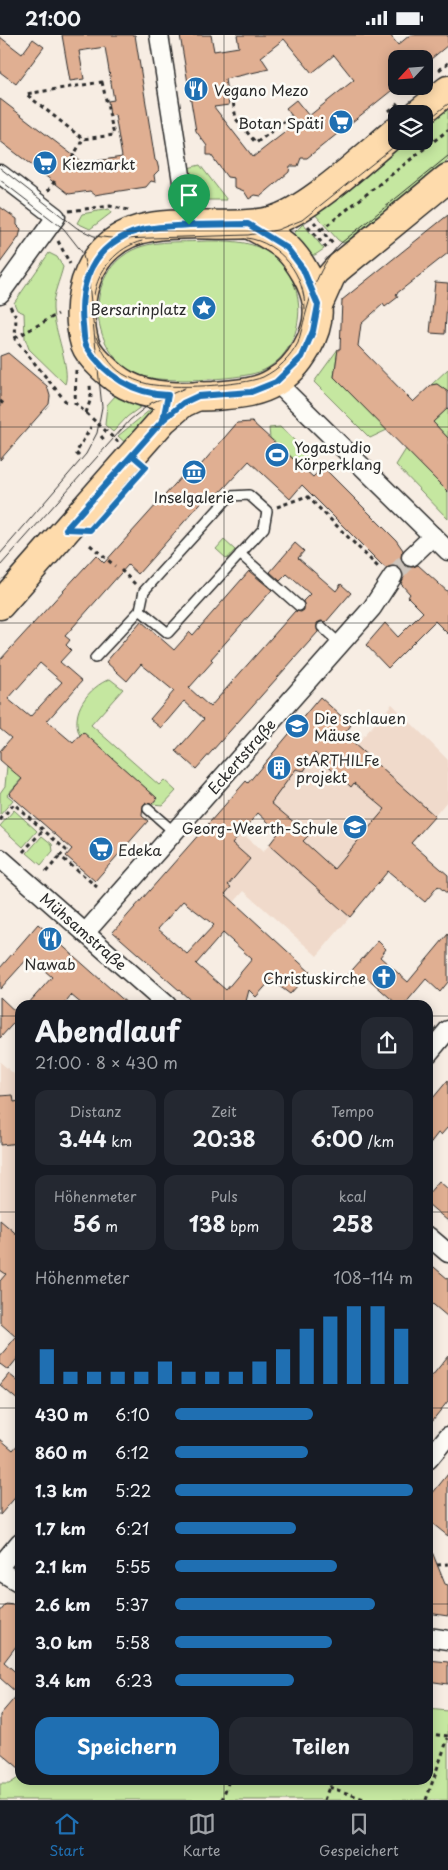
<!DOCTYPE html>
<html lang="de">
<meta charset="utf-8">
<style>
body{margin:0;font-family:"Playpen Sans",sans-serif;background:#242831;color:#f1f3f6;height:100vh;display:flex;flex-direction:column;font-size:19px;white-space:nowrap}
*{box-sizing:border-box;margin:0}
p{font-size:16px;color:#9ea1a6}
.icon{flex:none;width:28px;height:28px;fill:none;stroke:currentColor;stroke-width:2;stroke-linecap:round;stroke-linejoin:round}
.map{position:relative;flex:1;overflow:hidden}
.panel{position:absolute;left:15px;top:965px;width:418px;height:785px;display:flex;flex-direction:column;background:#171b24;border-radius:15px;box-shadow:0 2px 12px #0003}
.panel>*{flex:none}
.needle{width:32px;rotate:244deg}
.buttons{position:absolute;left:388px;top:15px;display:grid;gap:10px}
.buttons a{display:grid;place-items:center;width:45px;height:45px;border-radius:10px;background:#171b24;box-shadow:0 2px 12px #0003;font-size:25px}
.pin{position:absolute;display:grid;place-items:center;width:42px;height:42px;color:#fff;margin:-51px -21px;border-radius:50% 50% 50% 0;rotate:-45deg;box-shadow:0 0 5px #0007}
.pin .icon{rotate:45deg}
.round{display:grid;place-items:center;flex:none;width:52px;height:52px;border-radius:15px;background:#242831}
.headline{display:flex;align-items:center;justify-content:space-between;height:85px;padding:0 20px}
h1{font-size:28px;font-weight:700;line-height:38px}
.stats{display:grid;grid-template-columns:repeat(3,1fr);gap:8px;height:85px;padding:5px 20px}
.stats div{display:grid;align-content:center;border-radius:12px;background:#242831;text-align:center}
.stats b{font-size:21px;font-weight:700}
.stats small{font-size:14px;font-weight:400}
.stats p{font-size:14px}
.chart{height:140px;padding:10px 20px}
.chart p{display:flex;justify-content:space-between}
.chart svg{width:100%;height:90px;margin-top:5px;stroke:#1f6fb2;stroke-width:6}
.cta{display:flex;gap:10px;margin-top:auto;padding:10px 20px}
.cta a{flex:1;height:58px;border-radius:15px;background:#1f6fb2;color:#fff;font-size:20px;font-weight:700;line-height:58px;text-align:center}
.cta a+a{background:#242831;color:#f1f3f6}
ul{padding:0 20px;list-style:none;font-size:16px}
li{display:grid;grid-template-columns:80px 60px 1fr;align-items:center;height:38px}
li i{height:12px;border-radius:6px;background:#1f6fb2}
.status{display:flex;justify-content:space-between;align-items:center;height:35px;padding:0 25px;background:#171b24;direction:ltr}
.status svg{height:14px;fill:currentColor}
.dock{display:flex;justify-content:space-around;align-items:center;height:70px;border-top:1px solid #363941;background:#171b24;font-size:14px;color:#9ea1a6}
.dock a{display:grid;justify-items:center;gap:2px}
.dock .current{color:#1f6fb2}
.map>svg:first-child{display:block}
.built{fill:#f0dacb}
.green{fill:#c5e7a0;stroke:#788966}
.building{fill:#e0af92;stroke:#2b2b2b;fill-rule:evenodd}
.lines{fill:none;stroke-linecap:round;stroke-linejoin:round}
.street-tunnel{stroke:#cec6be;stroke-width:18;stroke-dasharray:18 9;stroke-linecap:butt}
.lane-casing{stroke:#2b2b2b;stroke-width:12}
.street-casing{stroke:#2b2b2b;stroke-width:21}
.primary-casing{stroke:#2b2b2b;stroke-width:31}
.path{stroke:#2b2b2b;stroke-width:3;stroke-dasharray:4 4;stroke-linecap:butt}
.lane{stroke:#fdfcf7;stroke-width:9}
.street{stroke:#fdfcf7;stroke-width:18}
.primary{stroke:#fedbac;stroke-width:28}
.tram{stroke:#2b2b2b;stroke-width:1}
.route-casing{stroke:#fff;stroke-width:10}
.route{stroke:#1f6fb2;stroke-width:6}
.grid{fill:none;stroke:#2b2b2b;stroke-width:1;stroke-opacity:0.55}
.labels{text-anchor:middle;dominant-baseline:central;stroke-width:5;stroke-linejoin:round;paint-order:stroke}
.poi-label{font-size:15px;fill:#2b2b2b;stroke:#fdfcf7;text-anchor:start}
.street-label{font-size:15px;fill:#2b2b2b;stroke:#fdfcf7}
</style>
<div class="status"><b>21:00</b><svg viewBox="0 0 49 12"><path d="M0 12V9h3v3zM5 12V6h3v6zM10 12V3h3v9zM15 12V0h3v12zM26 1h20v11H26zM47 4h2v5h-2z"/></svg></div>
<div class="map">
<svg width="448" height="1765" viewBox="0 0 448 1765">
<rect width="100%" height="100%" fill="#f7ede3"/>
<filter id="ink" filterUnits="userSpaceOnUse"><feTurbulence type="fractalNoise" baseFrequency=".02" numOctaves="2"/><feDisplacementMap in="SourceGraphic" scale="10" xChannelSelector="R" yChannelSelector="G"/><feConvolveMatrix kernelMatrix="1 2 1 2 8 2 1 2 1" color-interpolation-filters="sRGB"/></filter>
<g filter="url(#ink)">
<g class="built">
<polygon points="392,669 448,725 448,765 317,921 244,856 214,890 160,844 219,777 263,817 290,785 248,748 292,697 334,735"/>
<polygon points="0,1027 20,1044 20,1237 0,1261"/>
</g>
<g class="green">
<polygon points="448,65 448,125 347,206 343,208 338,205 313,177 396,106 424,106 424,84"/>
<polygon points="200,130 227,165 194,165 188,133"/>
<polygon points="109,174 111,178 90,194 77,188 82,179"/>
<polygon points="303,189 324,214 315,220 309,220 294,203 295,197"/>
<path d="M 207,206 C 228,206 247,205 266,216 C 311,242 309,312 264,335 C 244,345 173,347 151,343 C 96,334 79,254 123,221 C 146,203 180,208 207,206 Z"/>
<path d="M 49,218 L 57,222 L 63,232 C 60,245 52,261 53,274 C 54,294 71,335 65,349 L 29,314 L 25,303 L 24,278 L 17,275 L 14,268 Z"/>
<polygon points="338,314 334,342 387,395 370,403 314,347"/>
<polygon points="448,334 448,357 437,349 431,350"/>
<polygon points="116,360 142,371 127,382 113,397 105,390 107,370"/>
<polygon points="156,370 161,375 129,411 118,401"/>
<polygon points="448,373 448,403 433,387"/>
<polygon points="280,392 312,422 302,431 270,403 269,393"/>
<polygon points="406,414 448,457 448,484 396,430"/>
<polygon points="224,505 235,515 227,524 216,514"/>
<path d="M 110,644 L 123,654 L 91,690 L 159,750 L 164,745 L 176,756 L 163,770 L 152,769 L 157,763 L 83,698 L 80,701 C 69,677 89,652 110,644 Z"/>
<polygon points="56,705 7,760 13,765 0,780 0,758 5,751 7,731"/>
<polygon points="14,775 37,796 23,812 0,791"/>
<polygon points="42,801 52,809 53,816 41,830 27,818"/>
<polygon points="428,1674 448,1676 448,1765 0,1765 0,1749 9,1749 20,1742 20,1745 428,1745"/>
</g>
<g class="building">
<polygon points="62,0 135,0 155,125 157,127 159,135 154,140 155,147 151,146 146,152 100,159 95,160 90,156 69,159 0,106 0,64 83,128 122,122 115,80 110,81 108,66 114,65 105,12 79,16 84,44 70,46"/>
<path d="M 180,0 L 211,0 L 214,16 L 239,12 L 237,0 L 390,0 L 398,10 L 410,0 L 448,0 L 448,10 L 431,24 L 396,24 L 396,52 L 307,123 L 301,123 L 298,131 L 290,131 L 289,137 L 261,161 L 255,160 L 249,164 L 244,156 L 234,152 L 234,143 L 227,142 L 211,120 L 207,120 L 207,111 L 196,96 ZM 284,4 L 312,38 L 334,20 L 354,45 L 309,81 L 296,65 L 286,73 L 297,88 L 253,122 L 214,72 L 229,70 L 225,44 L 269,34 L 261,22 Z"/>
<polygon points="0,2 22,19 33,4 44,12 16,49 0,37"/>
<polygon points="0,172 17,184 17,190 21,194 19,202 0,228"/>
<polygon points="448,180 448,218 396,259 398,262 385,272 383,269 361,289 358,311 413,367 431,350 437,349 448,357 448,373 433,387 448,403 448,457 334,342 338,314 340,314 342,265"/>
<polygon points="435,247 448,248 445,299 430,298"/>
<polygon points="8,318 47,351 50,361 49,369 0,425 0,321"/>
<path d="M 252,387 L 313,442 L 323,432 L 396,505 L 403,515 L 401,524 L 404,530 L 413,532 L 418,530 L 448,557 L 448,599 L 435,586 L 388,633 L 366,610 L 385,588 L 398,602 L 423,577 L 408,562 L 410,559 L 401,549 L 404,542 L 402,536 L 394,530 L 386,533 L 382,530 L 302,450 L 290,464 L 249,426 L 212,466 L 206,462 L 138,539 L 128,530 L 65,601 L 70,605 L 66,610 L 71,615 L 60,627 L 82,646 L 47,686 L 73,708 L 83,697 L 157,763 L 152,769 L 146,768 L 143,770 L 142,781 L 148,786 L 95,846 L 66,821 L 72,814 L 9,759 L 22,744 L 0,725 L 0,716 L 11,703 L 0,694 L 0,625 L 96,520 L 104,528 L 183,440 L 188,445 L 237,388 ZM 40,628 L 62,647 L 30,682 L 8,664 Z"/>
<polygon points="295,508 304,516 298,523 336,556 341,549 351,558 326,587 321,586 317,588 318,597 196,734 176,716 204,684 184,666 161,693 150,684 174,656 141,629 127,646 106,627 141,586 174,615 190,597 193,600 249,536 272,555 211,624 213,626 189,653 210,672 295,576 301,577 304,575 303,566 310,559 287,539 280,546 270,537"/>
<path d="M 320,662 L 351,690 L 344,700 L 435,781 L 411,808 L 448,840 L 448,859 L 438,851 L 425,867 L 388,836 L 350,882 L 269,810 L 279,797 L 258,778 L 232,808 L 250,824 L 228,850 L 231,852 L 225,859 L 310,937 L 290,959 L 271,945 L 256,962 L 249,955 L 245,970 L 196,970 L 113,897 L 246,746 L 248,748 ZM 315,718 L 351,752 L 354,748 L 385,774 L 334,834 L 303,806 L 309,800 L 271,768 L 296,734 L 304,736 ZM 183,866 L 214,890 L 187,919 L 158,894 ZM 223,898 L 252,924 L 226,955 L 196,929 Z"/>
<polygon points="38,889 111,954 129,970 83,970 71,960 63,970 27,970 52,942 29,922 0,954 0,933"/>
<polygon points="448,899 448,947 440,957 426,944 404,970 398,970 364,940 354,951 345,943 378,906 386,914 380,922 408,947"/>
<polygon points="0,962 20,981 0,1003"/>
<polygon points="448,1045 448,1092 441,1100 438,1098 428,1111 428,1069"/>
<polygon points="13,1060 14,1067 20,1066 20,1108 0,1110 0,1061"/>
<polygon points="439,1146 448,1154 448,1186 428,1169 428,1159"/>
<polygon points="0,1185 20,1202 20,1320 8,1335 0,1329 0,1321 16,1302 0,1288 0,1246 6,1239 0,1235"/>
<polygon points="428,1227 448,1244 448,1282 428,1265"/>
<polygon points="448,1321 448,1366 428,1391 428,1346"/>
<polygon points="9,1339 20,1348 20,1367 0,1350"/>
<polygon points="0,1404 13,1415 20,1407 20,1457 0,1480"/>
<polygon points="448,1439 448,1501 428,1485 428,1464"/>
<polygon points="428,1507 445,1549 448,1550 448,1581 428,1578"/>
<polygon points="6,1569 20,1571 20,1606 4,1627 20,1641 20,1734 0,1717 0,1680 18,1659 0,1643 0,1577"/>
<polygon points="428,1625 448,1627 448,1649 428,1646"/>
</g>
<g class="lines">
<polyline class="street-tunnel" points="393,541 411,522"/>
<defs>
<g id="lane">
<polyline points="240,519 299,571"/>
<polyline points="322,592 340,609"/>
<polyline points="95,623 140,575 144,556 230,461 249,460 267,476 264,493 168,598 140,575"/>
<polyline points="148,774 174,797"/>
</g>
<g id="street">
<polyline points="159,0 189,191"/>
<polyline points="0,139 56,182 0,259"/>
<polyline points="276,347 448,516"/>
<polyline points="411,522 433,501"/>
<polyline points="0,823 167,970"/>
<polyline points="85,898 372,573 393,541"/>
<polyline points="428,1019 448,995"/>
<polyline points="428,1201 448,1218"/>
<polyline points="428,1425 448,1401"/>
<polyline points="0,1531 20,1507"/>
<polyline points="0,1536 20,1548"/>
<polyline points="428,1602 448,1605"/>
</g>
<g id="primary">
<polyline points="418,79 448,55"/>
<path d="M 248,189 C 261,196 276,203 287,213 C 301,227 314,250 317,269 C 322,297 298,334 275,347 C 256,359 235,359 214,361 C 186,362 152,364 126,350 C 113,343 90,323 85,309 C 75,276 82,234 109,211 C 151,173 226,200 277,184 C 312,172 366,121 396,96"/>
<polyline points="318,270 331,241 337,234 448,143"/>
<polyline points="0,570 163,385 183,368 198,361"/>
</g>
</defs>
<use href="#lane" class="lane-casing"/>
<use href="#street" class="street-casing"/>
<use href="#primary" class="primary-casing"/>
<g class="path">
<polyline points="439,35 448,28"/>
<polygon points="102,47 114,100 83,104 26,59"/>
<polyline points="221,57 231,55 236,84 256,108 292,81"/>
<polyline points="389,76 400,67"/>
<polyline points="68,130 83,104"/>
<polyline points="48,156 56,144"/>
<polyline points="69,176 110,171 132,176"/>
<polyline points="314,187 333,209"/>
<polyline points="308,192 328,215"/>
<polyline points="321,195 448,95"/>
<polyline points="58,206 70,229"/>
<polyline points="10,271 16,282 15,304 67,368"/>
<polyline points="15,303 58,279"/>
<polyline points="76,335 75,368 118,407"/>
<polyline points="0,366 5,370"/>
<polyline points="86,378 91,363 90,350"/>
<polyline points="101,401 105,406"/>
<polyline points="79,421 76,418 91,392"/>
<polyline points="277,472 307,461 379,533"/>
<polyline points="90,510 115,531"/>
<polyline points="121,535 135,549"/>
<polyline points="0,785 14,769 66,815 60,821 97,852"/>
<polyline points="23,817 43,795"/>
<polyline points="46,837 60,821"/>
<polyline points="437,1530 448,1529"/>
<polyline points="428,1699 448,1701"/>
<polyline points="329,1752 367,1765"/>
<polyline points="222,1765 229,1745"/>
<polyline points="324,1765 332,1745"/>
<polyline points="426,1765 448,1703"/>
</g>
<use href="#lane" class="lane"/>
<use href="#street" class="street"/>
<use href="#primary" class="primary"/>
<g class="tram">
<polyline points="424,88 448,69"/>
<polyline points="0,133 77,193 94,201 119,204 248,200 277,195 302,185 401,106"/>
<polyline points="0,145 64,194 82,217 88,239 102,372 97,398 86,419 0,519"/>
<path d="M 247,203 C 281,208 305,240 305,274"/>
<path d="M 94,260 C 98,235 117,212 142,206"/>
<path d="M 96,302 C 103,317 109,330 123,339 C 130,343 139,347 148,349 C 171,354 242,351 263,342 C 279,334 290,323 298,308 C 308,272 314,235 341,208 L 448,121"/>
<polyline points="0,531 130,385 151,368 185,353"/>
</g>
</g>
</g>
<g class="lines" filter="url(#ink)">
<defs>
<path id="route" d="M 189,190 C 165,192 140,191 119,204 C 88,222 79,256 83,290 C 84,296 83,306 87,312 C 105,341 134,359 168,360 L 163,385 L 124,429 L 66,494 L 90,495 L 146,432 L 132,420 L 163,385 L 183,368 L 198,361 L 251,357 L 276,347 L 302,322 L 313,296 L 318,270 L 303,234 L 287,213 L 248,189 L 189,190"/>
</defs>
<use href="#route" class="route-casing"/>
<use href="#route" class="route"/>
</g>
<path class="grid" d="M 224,0 L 224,970M 0,196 L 448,196M 0,392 L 448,392M 0,588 L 448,588M 0,784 L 448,784M 0,981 L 20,981M 428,981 L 448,981M 0,1177 L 20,1177M 428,1177 L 448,1177M 0,1373 L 20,1373M 428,1373 L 448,1373M 0,1569 L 20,1569M 428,1569 L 448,1569M 224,1745 L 224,1765"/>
<defs>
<symbol id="restaurant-disc" viewBox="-11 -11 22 22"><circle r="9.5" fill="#1f6fb2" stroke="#fdfcf7"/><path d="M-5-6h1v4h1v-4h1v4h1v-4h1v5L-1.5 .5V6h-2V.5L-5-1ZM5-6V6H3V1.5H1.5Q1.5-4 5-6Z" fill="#fff"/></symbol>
<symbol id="supermarket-disc" viewBox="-11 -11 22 22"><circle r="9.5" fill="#1f6fb2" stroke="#fdfcf7"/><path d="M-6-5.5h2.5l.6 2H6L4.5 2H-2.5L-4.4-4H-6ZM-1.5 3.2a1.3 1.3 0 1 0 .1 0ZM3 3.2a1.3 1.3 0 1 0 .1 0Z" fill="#fff"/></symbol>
<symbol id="sight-disc" viewBox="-11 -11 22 22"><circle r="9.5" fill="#1f6fb2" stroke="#fdfcf7"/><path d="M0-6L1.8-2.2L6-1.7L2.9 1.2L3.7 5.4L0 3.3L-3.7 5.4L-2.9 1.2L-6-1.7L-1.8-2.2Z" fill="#fff"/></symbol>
<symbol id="stadium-disc" viewBox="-11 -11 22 22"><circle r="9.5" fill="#1f6fb2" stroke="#fdfcf7"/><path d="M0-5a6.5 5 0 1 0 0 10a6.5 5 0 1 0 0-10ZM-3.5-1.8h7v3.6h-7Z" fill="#fff"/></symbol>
<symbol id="museum-disc" viewBox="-11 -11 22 22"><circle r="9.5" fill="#1f6fb2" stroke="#fdfcf7"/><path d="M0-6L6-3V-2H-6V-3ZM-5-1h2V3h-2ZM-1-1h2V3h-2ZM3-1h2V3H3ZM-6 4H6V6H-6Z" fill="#fff"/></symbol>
<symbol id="school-disc" viewBox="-11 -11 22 22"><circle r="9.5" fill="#1f6fb2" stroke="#fdfcf7"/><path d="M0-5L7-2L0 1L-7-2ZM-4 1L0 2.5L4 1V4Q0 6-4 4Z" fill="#fff"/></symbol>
<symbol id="building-disc" viewBox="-11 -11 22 22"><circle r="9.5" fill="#1f6fb2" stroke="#fdfcf7"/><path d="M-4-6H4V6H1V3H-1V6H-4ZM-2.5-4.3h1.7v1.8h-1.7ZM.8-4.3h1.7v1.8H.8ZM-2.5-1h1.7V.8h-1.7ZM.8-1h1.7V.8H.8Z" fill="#fff"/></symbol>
<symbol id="church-disc" viewBox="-11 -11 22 22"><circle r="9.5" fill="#1f6fb2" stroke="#fdfcf7"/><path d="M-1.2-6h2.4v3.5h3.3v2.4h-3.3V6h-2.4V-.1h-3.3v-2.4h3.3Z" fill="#fff"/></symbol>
</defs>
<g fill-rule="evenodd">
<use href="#restaurant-disc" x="182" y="40" width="28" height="28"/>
<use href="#supermarket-disc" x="327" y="73" width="28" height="28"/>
<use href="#supermarket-disc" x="31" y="114" width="28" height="28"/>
<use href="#sight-disc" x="190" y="259" width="28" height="28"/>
<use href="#stadium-disc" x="263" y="406" width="28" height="28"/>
<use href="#museum-disc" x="180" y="423" width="28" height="28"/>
<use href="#school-disc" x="283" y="677" width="28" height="28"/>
<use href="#building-disc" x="265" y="719" width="28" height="28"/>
<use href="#school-disc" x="341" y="778" width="28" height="28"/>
<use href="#supermarket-disc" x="87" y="800" width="28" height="28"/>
<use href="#restaurant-disc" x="36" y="890" width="28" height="28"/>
<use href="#church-disc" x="370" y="928" width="28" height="28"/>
</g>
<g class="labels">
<g class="poi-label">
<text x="214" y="54">Vegano Mezo</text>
<text x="324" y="87" text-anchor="end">Botan Späti</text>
<text x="62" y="128">Kiezmarkt</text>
<text x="186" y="273" text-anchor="end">Bersarinplatz</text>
<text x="294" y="411">Yogastudio<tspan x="294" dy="17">Körperklang</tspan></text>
<text x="194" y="461" text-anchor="middle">Inselgalerie</text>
<text x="314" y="682">Die schlauen<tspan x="314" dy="17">Mäuse</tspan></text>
<text x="296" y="724">stARTHILFe<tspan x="296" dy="17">projekt</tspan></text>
<text x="338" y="792" text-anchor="end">Georg-Weerth-Schule</text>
<text x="118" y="814">Edeka</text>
<text x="50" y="928" text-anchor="middle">Nawab</text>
<text x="366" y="942" text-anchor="end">Christuskirche</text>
</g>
<g class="street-label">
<text transform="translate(241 721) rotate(-49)">Eckertstraße</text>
<text transform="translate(84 896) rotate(41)">Mühsamstraße</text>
</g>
</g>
</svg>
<div class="buttons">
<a><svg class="needle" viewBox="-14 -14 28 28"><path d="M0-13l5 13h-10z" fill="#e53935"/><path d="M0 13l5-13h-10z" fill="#9ea1a6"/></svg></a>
<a><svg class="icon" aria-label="layers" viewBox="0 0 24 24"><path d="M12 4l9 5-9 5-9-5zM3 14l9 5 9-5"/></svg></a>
</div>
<div class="pin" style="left:189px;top:190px;background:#1e9e55"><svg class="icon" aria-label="arrive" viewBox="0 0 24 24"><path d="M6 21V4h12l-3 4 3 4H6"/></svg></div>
<section class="panel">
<div class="headline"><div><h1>Abendlauf</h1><p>21:00 · 8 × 430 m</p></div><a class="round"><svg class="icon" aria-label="share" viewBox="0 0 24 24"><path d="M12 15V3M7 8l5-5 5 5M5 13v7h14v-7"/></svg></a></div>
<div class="stats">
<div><p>Distanz</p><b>3.44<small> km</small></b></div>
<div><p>Zeit</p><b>20:38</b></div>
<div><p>Tempo</p><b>6:00<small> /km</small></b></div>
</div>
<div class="stats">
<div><p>Höhenmeter</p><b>56<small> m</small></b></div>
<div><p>Puls</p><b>138<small> bpm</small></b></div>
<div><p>kcal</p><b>258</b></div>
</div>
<div class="chart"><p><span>Höhenmeter</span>108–114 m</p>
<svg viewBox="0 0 160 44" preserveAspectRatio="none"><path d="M5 44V27M15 44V38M25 44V38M35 44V38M45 44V38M55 44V33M65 44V38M75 44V38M85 44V38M95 44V33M105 44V27M115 44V17M125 44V11M135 44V6M145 44V6M155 44V17"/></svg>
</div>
<ul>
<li><b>430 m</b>6:10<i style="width:58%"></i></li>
<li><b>860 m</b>6:12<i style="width:56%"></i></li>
<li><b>1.3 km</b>5:22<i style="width:100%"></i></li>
<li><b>1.7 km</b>6:21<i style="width:51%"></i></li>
<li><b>2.1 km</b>5:55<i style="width:68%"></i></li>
<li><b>2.6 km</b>5:37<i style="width:84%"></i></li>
<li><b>3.0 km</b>5:58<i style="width:66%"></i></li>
<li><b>3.4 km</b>6:23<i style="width:50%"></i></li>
</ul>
<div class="cta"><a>Speichern</a><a>Teilen</a></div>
</section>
</div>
<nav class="dock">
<a class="current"><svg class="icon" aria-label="home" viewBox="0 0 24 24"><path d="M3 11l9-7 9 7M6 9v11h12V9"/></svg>Start</a>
<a><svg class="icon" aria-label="map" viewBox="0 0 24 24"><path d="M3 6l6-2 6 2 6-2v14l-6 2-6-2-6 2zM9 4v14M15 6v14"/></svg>Karte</a>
<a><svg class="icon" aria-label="saved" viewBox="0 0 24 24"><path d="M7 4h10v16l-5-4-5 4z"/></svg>Gespeichert</a>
</nav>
